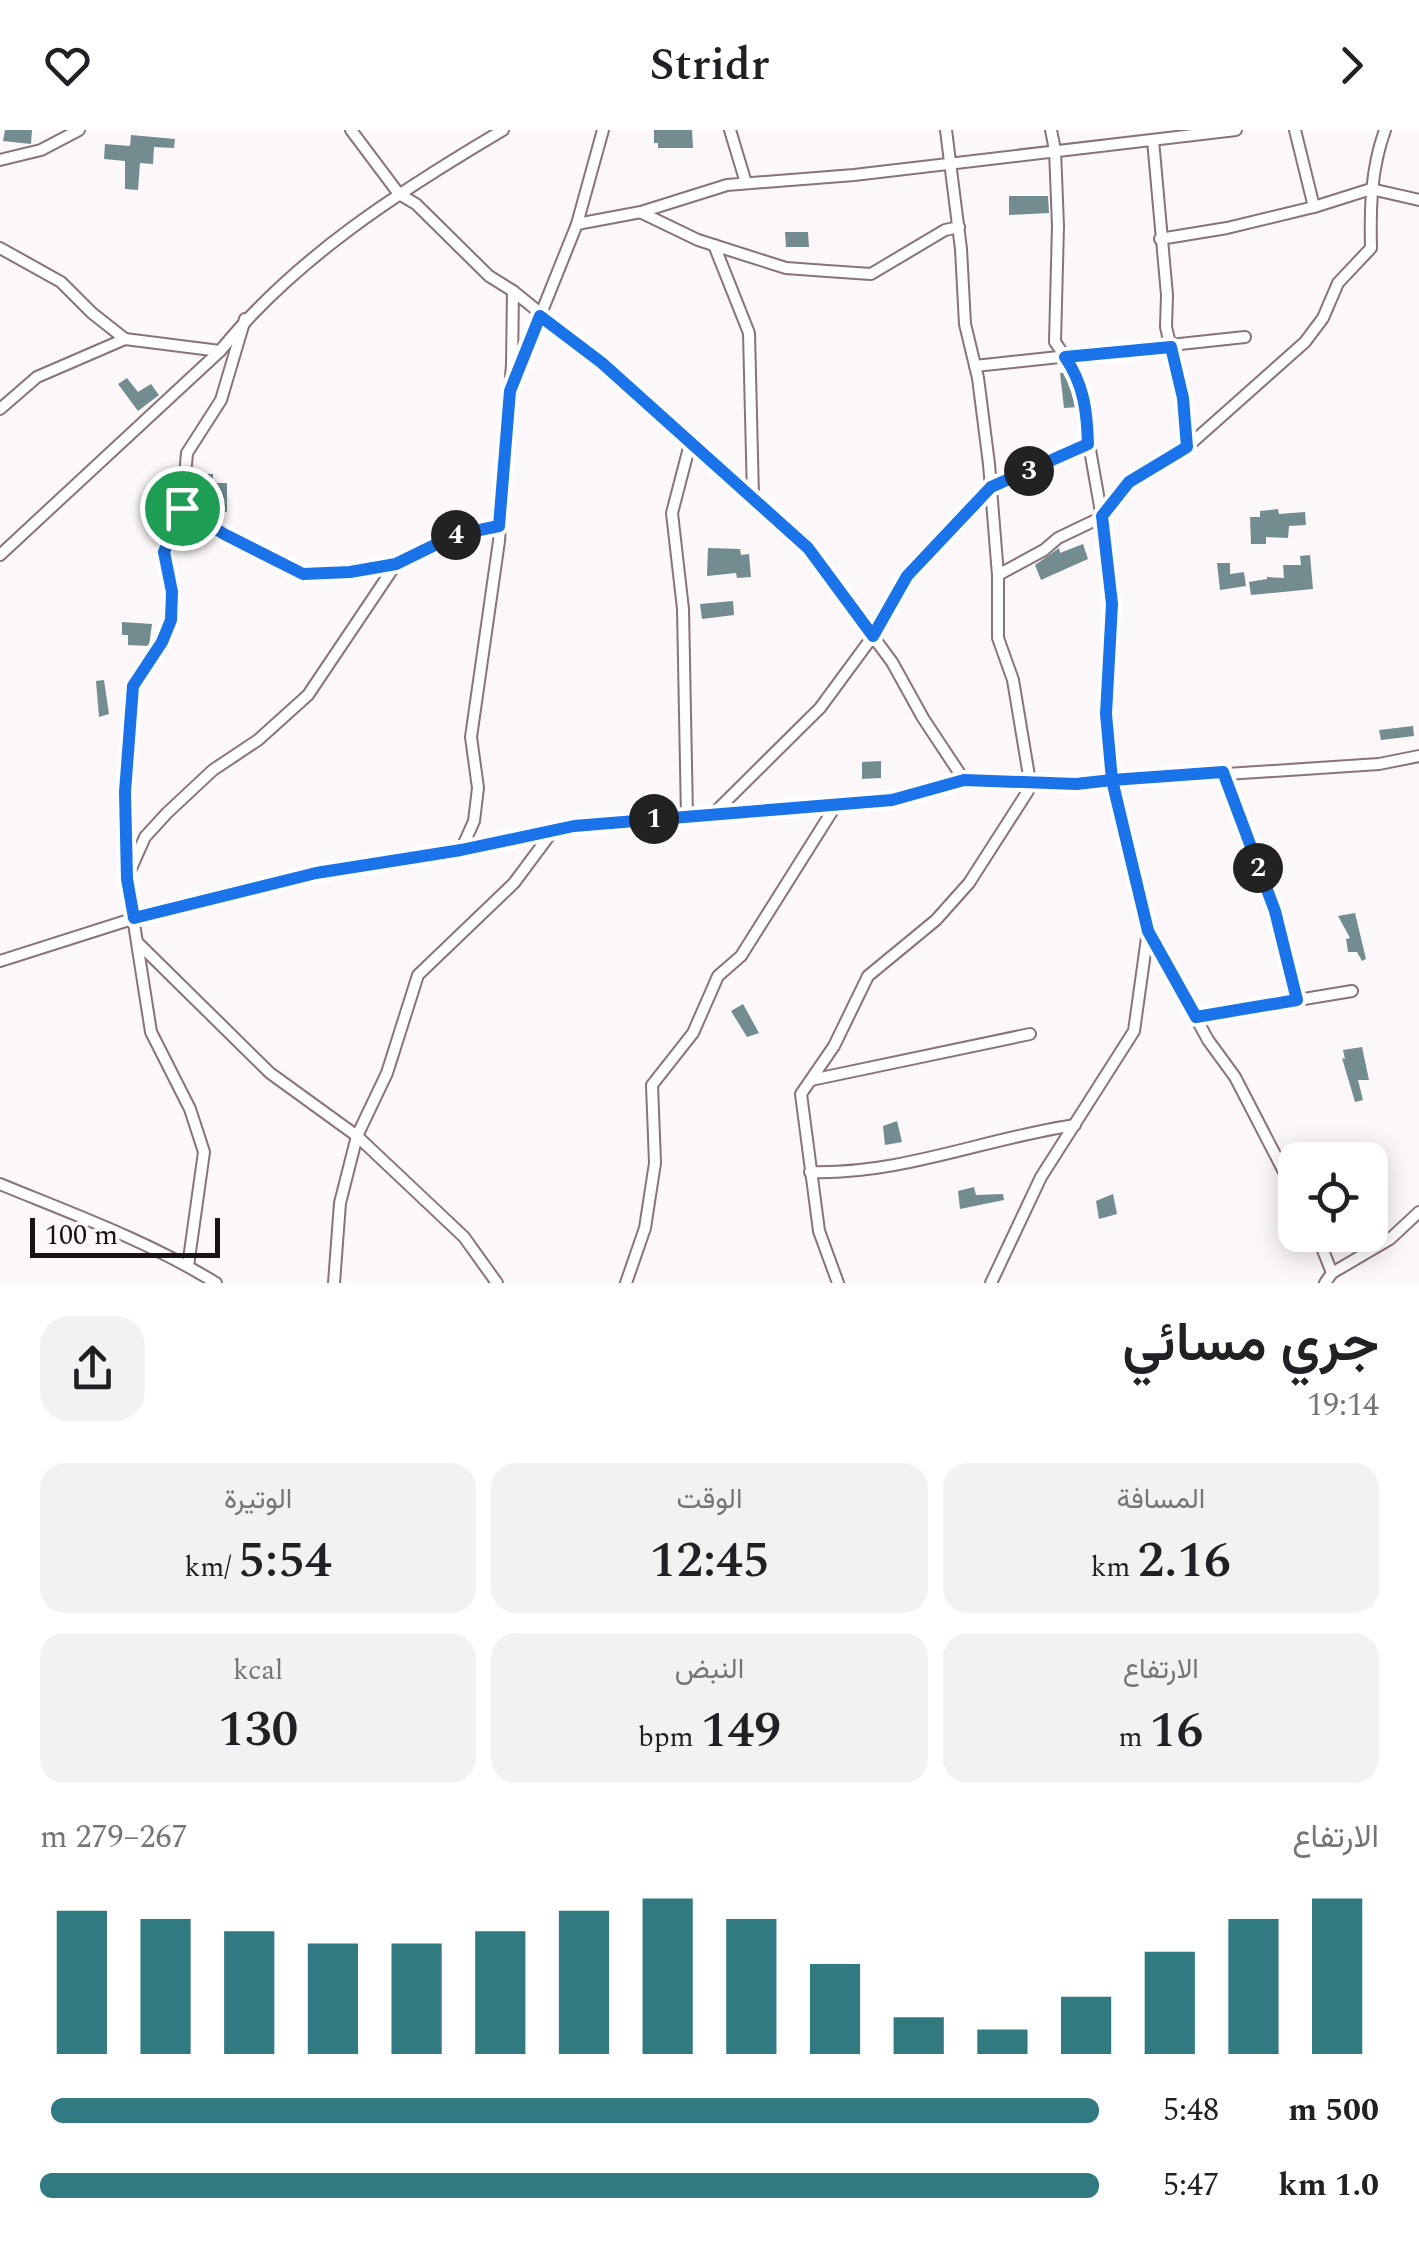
<!DOCTYPE html>
<html lang="ar">
<meta charset="utf-8">
<style>
body{margin:0;font-family:Spectral,Vazirmatn,serif;background:#f2f2f2;color:#202124;direction:rtl;height:100vh;display:flex;flex-direction:column;font-size:38px;white-space:nowrap}
*{box-sizing:border-box;margin:0}
p{font-size:32px;color:#757577}
.icon{flex:none;width:55px;height:55px;fill:none;stroke:currentColor;stroke-width:2;stroke-linecap:round;stroke-linejoin:round}
.map{position:relative;height:1153px;overflow:hidden;direction:ltr}
.sheet{display:flex;flex-direction:column;background:#fff;flex:1}
.sheet>*{flex:none}
.fabs{position:absolute;left:1278px;top:1012px;display:grid;gap:20px}
.fabs a{display:grid;place-items:center;width:110px;height:110px;border-radius:20px;background:#fff;box-shadow:0 5px 25px #0003;font-size:50px}
.scale{position:absolute;left:30px;bottom:25px;width:190px;box-sizing:border-box;padding-left:10px;border:5px solid #1a1215;border-top:0;font-size:28px;line-height:35px;white-space:nowrap;color:#1a1215;-webkit-text-stroke:8px #fcf7f8;paint-order:stroke}
.pin{position:absolute;display:grid;place-items:center;width:85px;height:85px;color:#fff;margin:-42px;border:5px solid #fff;border-radius:50%;box-shadow:0 2px 10px #0007}
.km{position:absolute;width:50px;height:50px;margin:-25px;border-radius:50%;background:#222;color:#fff;font-size:28px;line-height:50px;text-align:center}
.round{display:grid;place-items:center;flex:none;width:105px;height:105px;border-radius:30px;background:#f2f2f2}
.headline{display:flex;align-items:center;justify-content:space-between;height:170px;padding:0 40px}
h1{font-size:55px;font-weight:600;line-height:75px}
.figures{display:grid;grid-template-columns:repeat(3,1fr);gap:15px;height:170px;padding:10px 40px}
.figures div{display:grid;align-content:center;border-radius:25px;background:#f2f2f2;text-align:center}
.figures b{font-size:50px;font-weight:600}
.figures small{font-size:28px;font-weight:400}
.figures p{font-size:28px}
.chart{height:280px;padding:20px 40px}
.chart p{display:flex;justify-content:space-between}
.chart svg{width:100%;height:180px;margin-top:10px;stroke:#327a81;stroke-width:6}
ul{padding:0 40px;list-style:none;font-size:32px}
li{display:grid;grid-template-columns:160px 120px 1fr;align-items:center;height:75px}
li i{height:25px;border-radius:12px;background:#327a81}
header{display:flex;justify-content:space-between;align-items:center;height:130px;padding:0 40px;background:#fff;font-size:45px;font-weight:600}
.map>svg:first-child{display:block}
.building{fill:#738c8f}
.lines{fill:none;stroke-linecap:round;stroke-linejoin:round}
.street-casing{stroke:#89737a;stroke-width:14}
.street{stroke:#fff;stroke-width:10}
.route-casing{stroke:#fff;stroke-width:20}
.route{stroke:#1a73e8;stroke-width:12}
</style>
<header><svg class="icon" aria-label="forward" viewBox="0 0 24 24"><path d="M9 5l7 7-7 7"/></svg>Stridr<svg class="icon" aria-label="heart" viewBox="0 0 24 24"><path d="M12 20l-8-8c-3-5 5-10 8-4 3-6 11-1 8 4z"/></svg></header>
<div class="map">
<svg width="1419" height="1153" viewBox="0 0 1419 1153">
<rect width="100%" height="100%" fill="#fcf7f8"/>
<g class="building">
<polygon points="5,0 32,0 31,14 3,11"/>
<polygon points="654,0 692,0 693,18 658,18 658,13 654,13"/>
<polygon points="131,5 175,9 174,18 154,17 153,34 140,33 138,60 125,59 125,31 104,29 105,14 130,16"/>
<polygon points="1009,66 1048,66 1049,83 1009,85"/>
<polygon points="785,102 808,102 809,117 786,117"/>
<polygon points="1060,243 1065,243 1069,248 1078,277 1064,278"/>
<polygon points="127,248 138,262 151,254 159,265 138,281 118,254"/>
<polygon points="194,344 213,344 213,353 227,353 227,382 203,381 191,373"/>
<polygon points="1278,379 1279,384 1305,382 1306,395 1289,396 1288,408 1266,407 1266,414 1251,414 1250,387 1260,387 1260,381"/>
<polygon points="1083,414 1088,429 1041,450 1035,435 1059,418 1060,423"/>
<polygon points="708,418 740,419 741,425 749,424 751,447 737,448 736,443 707,446"/>
<polygon points="1310,425 1313,459 1251,465 1249,452 1267,449 1267,447 1284,448 1283,435 1301,435 1300,426"/>
<polygon points="1217,433 1230,433 1230,444 1244,442 1246,456 1220,460"/>
<polygon points="733,471 734,485 702,489 700,474"/>
<polygon points="122,492 152,494 149,516 128,515 128,505 122,505"/>
<polygon points="104,550 109,584 99,587 96,551"/>
<polygon points="1413,596 1414,606 1381,610 1379,600"/>
<polygon points="881,631 881,648 862,649 862,632"/>
<polygon points="1355,783 1366,829 1362,831 1357,822 1348,822 1346,809 1350,808 1338,786"/>
<polygon points="743,874 759,903 747,907 731,881"/>
<polygon points="1362,917 1369,950 1358,950 1363,970 1355,972 1342,928 1345,929 1343,920"/>
<polygon points="897,991 902,1012 885,1015 883,996"/>
<polygon points="974,1057 976,1065 1003,1064 1004,1070 960,1079 958,1061"/>
<polygon points="1113,1064 1117,1084 1099,1089 1096,1071"/>
</g>
<g class="lines">
<defs>
<g id="street">
<polyline points="351,0 399,64 416,74 489,146 513,161 602,233 808,419 892,532 923,588 964,650"/>
<polyline points="730,0 746,53"/>
<polyline points="1295,0 1314,77"/>
<polyline points="1153,10 1167,165 1166,197 1183,268 1187,317"/>
<polyline points="0,30 41,20 79,0"/>
<polyline points="642,83 698,110 745,125 786,138 827,141 871,144 945,100 959,97"/>
<polyline points="577,94 641,82 727,55 854,45 1236,0"/>
<polyline points="1160,109 1227,98 1314,77 1371,59 1419,70"/>
<polyline points="714,115 749,203 753,367"/>
<polyline points="0,118 61,152 92,183 125,209"/>
<polyline points="975,236 1245,207"/>
<polyline points="514,251 577,94 603,0"/>
<polyline points="0,279 37,247 125,209 220,221"/>
<polyline points="182,378 224,404 303,444 350,442 396,434 455,405 499,396"/>
<path d="M 0,425 L 220,221 C 296,127 400,61 503,0"/>
<path d="M 998,445 L 1044,420 L 1058,408 L 1102,387 L 1129,352 L 1187,317 L 1305,212 L 1323,188 L 1338,153 L 1371,118 C 1370,77 1371,39 1385,0"/>
<polyline points="1223,642 1275,781 1297,870"/>
<polyline points="713,684 820,578 873,506 907,446 991,357 1089,314"/>
<polyline points="687,687 683,479 672,383 691,310"/>
<polyline points="461,720 474,691 478,658 471,607 499,411 512,234 513,161"/>
<polyline points="129,743 145,707 167,683 213,640 258,610 308,565 396,434"/>
<polyline points="1149,802 1208,910 1235,947 1295,1063"/>
<polyline points="138,813 270,943 357,1006 464,1107 497,1153"/>
<polyline points="0,831 151,783 315,743 461,720 574,696 892,671 964,650 1076,654 1379,634 1419,626"/>
<polyline points="1196,887 1352,861"/>
<polyline points="811,950 1030,904"/>
<path d="M 810,1042 C 901,1045 986,1008 1075,995"/>
<path d="M 0,1054 C 73,1084 148,1111 216,1153"/>
<polyline points="1317,1105 1332,1143"/>
<polyline points="188,1136 204,1022 190,979 151,902 127,749 125,661 133,556 162,512 171,490 172,462 164,422 182,378 187,323 221,270 245,189"/>
<polyline points="334,1153 340,1073 357,1006 387,943 418,845 514,753 552,702"/>
<polyline points="626,1153 645,1098 655,1033 652,955 693,903 718,846 741,826 836,675"/>
<polyline points="838,1153 819,1101 801,964 834,916 868,846 936,790 969,753 1028,661 1030,652 1013,550 998,508 998,445 989,334 978,248 965,194 961,119 946,0"/>
<polyline points="991,1153 1041,1047 1134,901 1148,801 1112,651 1106,584 1112,474 1105,405 1089,314 1086,273 1077,244 1055,212 1058,96 1055,20 1051,0"/>
<polyline points="1325,1153 1332,1143 1390,1109 1419,1082"/>
</g>
</defs>
<use href="#street" class="street-casing"/>
<use href="#street" class="street"/>
</g>
<g class="lines">
<defs>
<path id="route" d="M 182,378 L 164,422 L 172,462 L 171,490 L 162,512 L 133,556 L 125,662 L 127,749 L 134,788 L 316,743 L 461,720 L 574,696 L 892,670 L 964,650 L 1076,654 L 1112,650 L 1148,801 L 1196,887 L 1297,870 L 1275,781 L 1223,642 L 1112,650 L 1106,584 L 1112,474 L 1102,386 L 1129,352 L 1187,317 L 1183,268 L 1171,217 L 1065,227 C 1084,255 1087,281 1088,314 L 991,357 L 907,446 L 873,506 L 808,418 L 602,233 L 540,186 L 510,261 L 499,396 L 455,405 L 396,434 L 350,442 L 303,444 L 224,404 L 182,378"/>
</defs>
<use href="#route" class="route-casing"/>
<use href="#route" class="route"/>
</g>
</svg>
<div class="fabs">
<a><svg class="icon" aria-label="locate" viewBox="0 0 24 24"><circle cx="12" cy="12" r="6"/><path d="M12 2v4M12 18v4M2 12h4M18 12h4"/></svg></a>
</div>
<div class="scale">100 m</div>
<div class="pin" style="left:182px;top:378px;background:#1e9e55"><svg class="icon" aria-label="arrive" viewBox="0 0 24 24"><path d="M6 21V4h12l-3 4 3 4H6"/></svg></div>
<b class="km" style="left:654px;top:689px">1</b>
<b class="km" style="left:1258px;top:738px">2</b>
<b class="km" style="left:1029px;top:341px">3</b>
<b class="km" style="left:456px;top:405px">4</b>
</div>
<section class="sheet">
<div class="headline"><div><h1>جري مسائي</h1><p>19:14</p></div><a class="round"><svg class="icon" aria-label="share" viewBox="0 0 24 24"><path d="M12 15V3M7 8l5-5 5 5M5 13v7h14v-7"/></svg></a></div>
<div class="figures">
<div><p>المسافة</p><b>2.16<small> km</small></b></div>
<div><p>الوقت</p><b>12:45</b></div>
<div><p>الوتيرة</p><b>5:54<small> /km</small></b></div>
</div>
<div class="figures">
<div><p>الارتفاع</p><b>16<small> m</small></b></div>
<div><p>النبض</p><b>149<small> bpm</small></b></div>
<div><p>kcal</p><b>130</b></div>
</div>
<div class="chart"><p><span>الارتفاع</span>267–279 m</p>
<svg viewBox="0 0 160 44" preserveAspectRatio="none"><path d="M5 44V9M15 44V11M25 44V14M35 44V17M45 44V17M55 44V14M65 44V9M75 44V6M85 44V11M95 44V22M105 44V35M115 44V38M125 44V30M135 44V19M145 44V11M155 44V6"/></svg>
</div>
<ul>
<li><b>500 m</b>5:48<i style="width:99%"></i></li>
<li><b>1.0 km</b>5:47<i style="width:100%"></i></li>
</ul>
</section>
